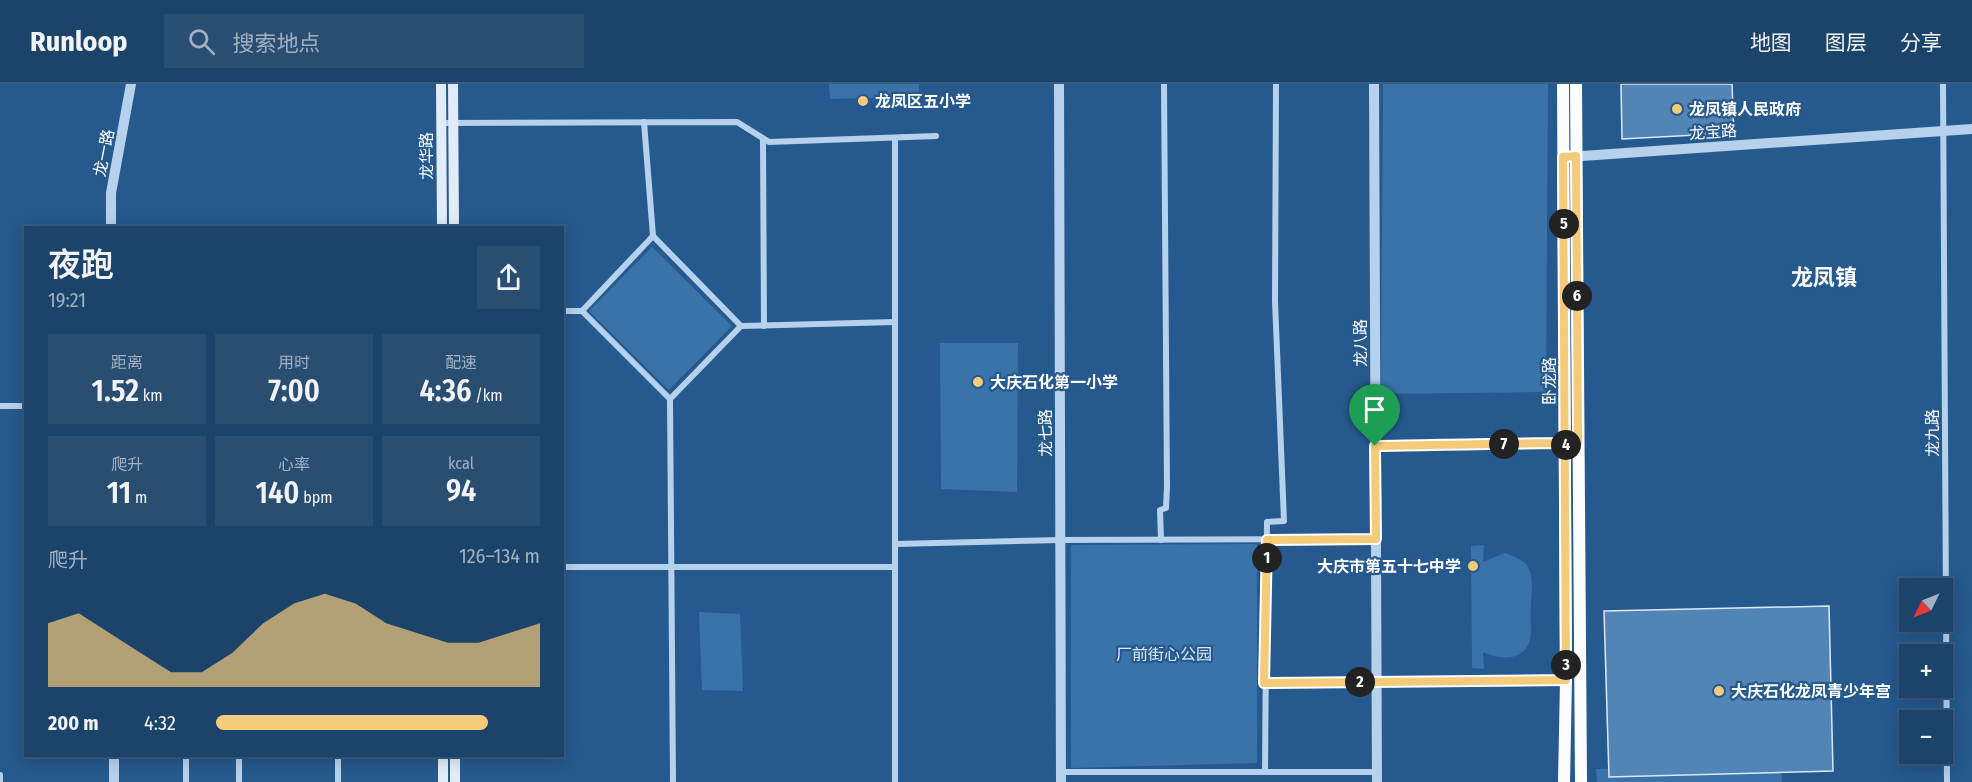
<!DOCTYPE html>
<html lang="zh">
<meta charset="utf-8">
<style>
body{margin:0;font-family:"Fira Sans Condensed","Noto Sans SC",sans-serif;background:#294e72;color:#f1f3f6;height:100vh;display:flex;flex-direction:column;font-size:22px;white-space:nowrap}
*{box-sizing:border-box;margin:0}
p{font-size:20px;color:#a0b0c1}
.icon{flex:none;width:33px;height:33px;fill:none;stroke:currentColor;stroke-width:2;stroke-linecap:round;stroke-linejoin:round}
.map{position:relative;flex:1;overflow:hidden}
.details{position:absolute;left:24px;top:142px;width:540px;height:531px;display:flex;flex-direction:column;background:#1c436a;border-radius:0px;box-shadow:0 3px 15px #0003,0 0 0 2px #3a5c7e}
.details>*{flex:none}
.needle{width:39px;rotate:227deg}
.controls{position:absolute;left:1899px;top:494px;display:grid;gap:12px}
.controls a{display:grid;place-items:center;width:54px;height:54px;border-radius:0px;background:#1c436a;box-shadow:0 3px 15px #0003,0 0 0 2px #3a5c7e;font-size:30px}
.pin{position:absolute;display:grid;place-items:center;width:51px;height:51px;color:#fff;margin:-62px -26px;border-radius:50% 50% 50% 0;rotate:-45deg;box-shadow:0 0 6px #0007}
.pin .icon{rotate:45deg}
.km{position:absolute;width:30px;height:30px;margin:-15px;border-radius:50%;background:#222;color:#fff;font-size:16px;line-height:30px;text-align:center}
.round{display:grid;place-items:center;flex:none;width:63px;height:63px;border-radius:0px;background:#294e72}
.summary{display:flex;align-items:center;justify-content:space-between;height:102px;padding:0 24px}
h1{font-size:33px;font-weight:600;line-height:45px}
.metrics{display:grid;grid-template-columns:repeat(3,1fr);gap:9px;height:102px;padding:6px 24px}
.metrics div{display:grid;align-content:center;border-radius:0px;background:#294e72;text-align:center}
.metrics b{font-size:30px;font-weight:600}
.metrics small{font-size:16px;font-weight:400}
.metrics p{font-size:16px}
.chart{height:168px;padding:12px 24px}
.chart p{display:flex;justify-content:space-between}
.chart svg{width:100%;height:108px;margin-top:6px;fill:#f4ca7b;opacity:.7}
ul{padding:0 24px;list-style:none;font-size:20px}
li{display:grid;grid-template-columns:96px 72px 1fr;align-items:center;height:45px}
li i{height:15px;border-radius:8px;background:#f4ca7b}
header{display:flex;align-items:center;gap:36px;box-sizing:border-box;height:84px;padding:0 30px;background:#1c436a;border-bottom:2px solid #3a5c7e}
header strong{font-size:28px}
nav{display:flex;gap:33px;margin-inline-start:auto;font-size:21px}
.search{width:420px;height:54px;background:#294e72;display:flex;align-items:center;gap:15px;box-sizing:border-box;padding:0 21px;border-radius:0px;color:#a0b0c1;font-size:22px}
.map>svg:first-child{display:block}
.green{fill:#3a73aa}
.building{fill:#5384b6;stroke:#dae9f8;stroke-width:1.5}
.lines{fill:none;stroke-linecap:round;stroke-linejoin:round}
.minor{stroke:#b6d1eb;stroke-width:6}
.tertiary{stroke:#b6d1eb;stroke-width:10}
.secondary{stroke:#e1ecf9;stroke-width:10}
.primary{stroke:#fafcff;stroke-width:12}
.route-casing{stroke:#fff;stroke-width:12}
.route{stroke:#f4ca7b;stroke-width:8}
.poi-dot{fill:#f4ca7b;stroke:#26598d;stroke-width:2}
.labels{text-anchor:middle;dominant-baseline:central;stroke-width:4.5;stroke-linejoin:round;paint-order:stroke}
.poi-label{font-size:16px;font-weight:bold;fill:#fff;stroke:#26598d;text-anchor:start}
.street-label{font-size:16px;fill:#fff;stroke:#26598d}
.park-label{font-size:16px;fill:#dae9f8;stroke:#26598d}
.district-label{font-size:22px;font-weight:bold;fill:#fff;stroke:#26598d}
</style>
<header>
<strong>Runloop</strong>
<div class="search"><svg class="icon" aria-label="search" viewBox="0 0 24 24"><circle cx="10" cy="10" r="6"/><path d="M15 15l6 6"/></svg>搜索地点</div>
<nav><a>地图</a><a>图层</a><a>分享</a></nav>
</header>
<div class="map">
<svg width="1972" height="698" viewBox="0 0 1972 698">
<rect width="100%" height="100%" fill="#26598d"/>
<g class="green">
<polygon points="829,0 919,0 919,13 830,15"/>
<polygon points="1383,0 1548,0 1546,308 1381,310"/>
<polygon points="652,163 732,242 669,306 589,227"/>
<polygon points="940,259 1018,259 1017,408 941,405"/>
<polygon points="1257,460 1257,679 1071,684 1071,461"/>
<path d="M 1484,461 L 1483,478 L 1505,469 C 1513,472 1520,474 1526,480 C 1535,491 1531,508 1531,522 C 1530,532 1532,545 1530,555 C 1525,578 1499,576 1483,568 L 1484,585 L 1472,584 L 1471,462 Z"/>
<polygon points="699,528 740,530 743,607 702,606"/>
<polygon points="1781,679 1782,698 1597,698 1596,685"/>
</g>
<g class="building">
<polygon points="1621,0 1732,0 1734,49 1622,55"/>
<polygon points="1829,522 1833,687 1609,693 1604,527"/>
</g>
<g class="lines">
<g class="minor">
<polyline points="1943,0 1947,698"/>
<polyline points="644,38 653,152"/>
<polyline points="441,39 737,38 769,58 936,52"/>
<polyline points="895,54 895,698"/>
<polyline points="763,55 764,242"/>
<polyline points="562,227 582,227"/>
<polyline points="741,242 895,238"/>
<polyline points="670,315 741,242 653,152 582,227 670,315 673,698"/>
<polyline points="0,322 26,322"/>
<polyline points="1375,362 1578,359"/>
<polyline points="1161,456 1160,426 1166,424 1167,402 1164,0"/>
<polyline points="895,460 1060,456 1375,455"/>
<polyline points="562,483 895,483"/>
<polyline points="1264,599 1566,596"/>
<polyline points="338,672 338,698"/>
<polyline points="1061,688 1376,688"/>
<polyline points="1265,688 1267,438 1284,437 1275,217 1276,0"/>
<polyline points="0,691 0,698"/>
<polyline points="186,698 186,672"/>
<polyline points="239,698 239,672"/>
</g>
<g class="tertiary">
<polyline points="1059,0 1061,698"/>
<polyline points="1374,0 1377,698"/>
<polyline points="1568,73 1972,45"/>
<polyline points="111,144 111,109 131,0"/>
<polyline points="114,672 114,698"/>
</g>
<g class="secondary">
<polyline points="441,0 442,144"/>
<polyline points="453,0 454,144"/>
<polyline points="455,672 455,698"/>
<polyline points="443,698 443,672"/>
</g>
<g class="primary">
<polyline points="1563,0 1566,596 1564,698"/>
<polyline points="1576,0 1581,698"/>
</g>
</g>
<g class="lines">
<defs>
<path id="route" d="M 1375,362 L 1376,455 L 1267,456 L 1264,599 L 1566,596 L 1563,73 L 1576,72 L 1578,359 C 1510,359 1443,361 1375,362"/>
</defs>
<use href="#route" class="route-casing"/>
<use href="#route" class="route"/>
</g>
<g class="poi-dot">
<circle cx="863" cy="17" r="6"/>
<circle cx="1677" cy="25" r="6"/>
<circle cx="978" cy="298" r="6"/>
<circle cx="1473" cy="482" r="6"/>
<circle cx="1719" cy="607" r="6"/>
</g>
<g class="labels">
<g class="poi-label">
<text x="875" y="17">龙凤区五小学</text>
<text x="1689" y="25">龙凤镇人民政府</text>
<text x="990" y="298">大庆石化第一小学</text>
<text x="1461" y="482" text-anchor="end">大庆市第五十七中学</text>
<text x="1731" y="607">大庆石化龙凤青少年宫</text>
</g>
<g class="street-label">
<text transform="translate(1713 48) rotate(-4)">龙宝路</text>
<text transform="translate(104 69) rotate(-79)">龙一路</text>
<text transform="translate(426 72) rotate(-90)">龙华路</text>
<text transform="translate(1360 259) rotate(-90)">龙八路</text>
<text transform="translate(1549 297) rotate(-90)">卧龙路</text>
<text transform="translate(1045 349) rotate(-90)">龙七路</text>
<text transform="translate(1932 349) rotate(-90)">龙九路</text>
</g>
<g class="park-label">
<text x="1164" y="570">厂前街心公园</text>
</g>
<g class="district-label">
<text x="1824" y="193">龙凤镇</text>
</g>
</g>
</svg>
<div class="controls">
<a><svg class="needle" viewBox="-14 -14 28 28"><path d="M0-13l5 13h-10z" fill="#e53935"/><path d="M0 13l5-13h-10z" fill="#a0b0c1"/></svg></a>
<a>+</a>
<a>−</a>
</div>
<div class="pin" style="left:1375px;top:362px;background:#1e9e55"><svg class="icon" aria-label="arrive" viewBox="0 0 24 24"><path d="M6 21V4h12l-3 4 3 4H6"/></svg></div>
<b class="km" style="left:1267px;top:474px">1</b>
<b class="km" style="left:1360px;top:598px">2</b>
<b class="km" style="left:1566px;top:581px">3</b>
<b class="km" style="left:1566px;top:361px">4</b>
<b class="km" style="left:1564px;top:140px">5</b>
<b class="km" style="left:1577px;top:212px">6</b>
<b class="km" style="left:1504px;top:360px">7</b>
<section class="details">
<div class="summary"><div><h1>夜跑</h1><p>19:21</p></div><a class="round"><svg class="icon" aria-label="share" viewBox="0 0 24 24"><path d="M12 15V3M7 8l5-5 5 5M5 13v7h14v-7"/></svg></a></div>
<div class="metrics">
<div><p>距离</p><b>1.52<small> km</small></b></div>
<div><p>用时</p><b>7:00</b></div>
<div><p>配速</p><b>4:36<small> /km</small></b></div>
</div>
<div class="metrics">
<div><p>爬升</p><b>11<small> m</small></b></div>
<div><p>心率</p><b>140<small> bpm</small></b></div>
<div><p>kcal</p><b>94</b></div>
</div>
<div class="chart"><p><span>爬升</span>126–134 m</p>
<svg viewBox="0 0 160 44" preserveAspectRatio="none"><path d="M0 44V18L10 14L20 22L30 30L40 38L50 38L60 30L70 18L80 10L90 6L100 10L110 18L120 22L130 26L140 26L150 22L160 18V44z"/></svg>
</div>
<ul>
<li><b>200 m</b>4:32<i style="width:84%"></i></li>
</ul>
</section>
</div>
